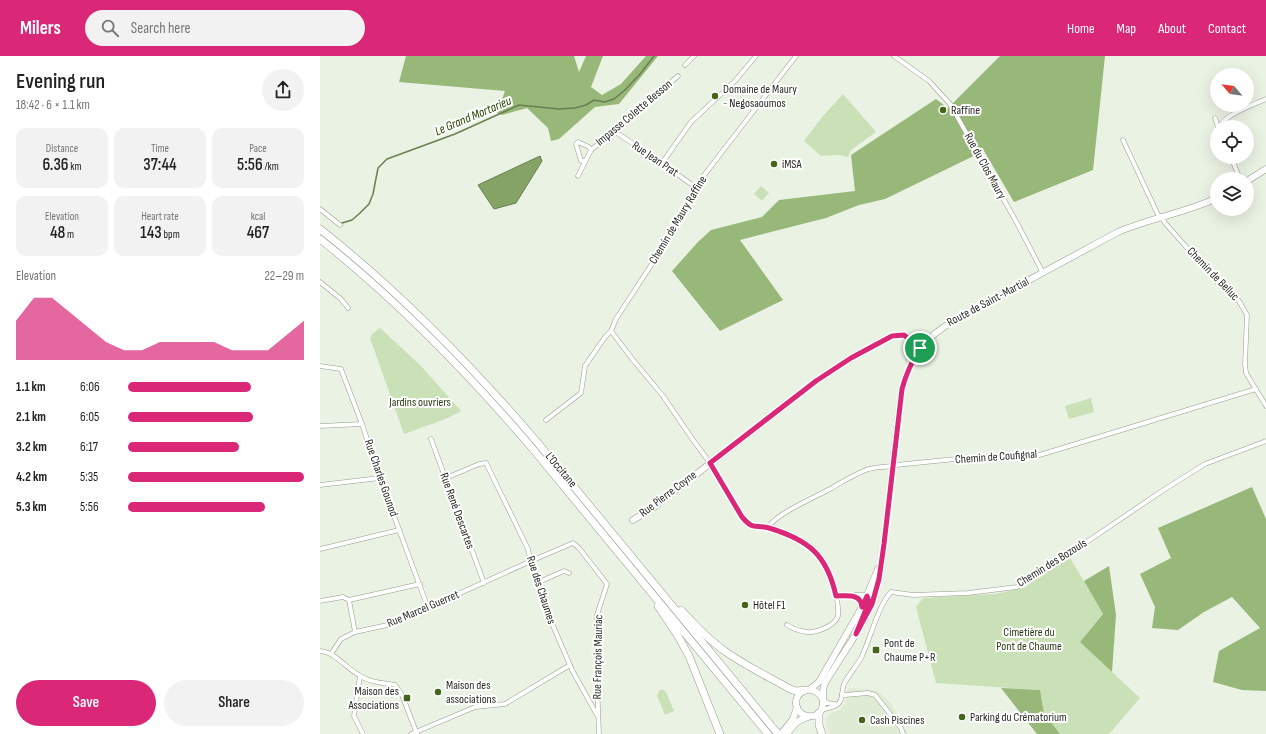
<!DOCTYPE html>
<meta charset="utf-8">
<style>
body{margin:0;font-family:"Sofia Sans Condensed",sans-serif;background:#f2f2f2;color:#222;height:100vh;display:flex;flex-direction:column;font-size:15px;white-space:nowrap}
*{box-sizing:border-box;margin:0}
p{font-size:13px;color:#767676}
.icon{flex:none;width:22px;height:22px;fill:none;stroke:currentColor;stroke-width:2;stroke-linecap:round;stroke-linejoin:round}
.map{position:relative;flex:1;overflow:hidden}
.side{display:flex;flex-direction:column;background:#fff;width:320px}
.side>*{flex:none}
.needle{width:26px;rotate:298deg}
.buttons{position:absolute;left:890px;top:12px;display:grid;gap:8px}
.buttons a{display:grid;place-items:center;width:44px;height:44px;border-radius:50%;background:#fff;box-shadow:0 4px 16px #0002;font-size:20px}
.pin{position:absolute;display:grid;place-items:center;width:34px;height:34px;color:#fff;margin:-17px;border:2px solid #fff;border-radius:50%;box-shadow:0 1px 4px #0007}
.round{display:grid;place-items:center;flex:none;width:42px;height:42px;border-radius:21px;background:#f2f2f2}
.summary{display:flex;align-items:center;justify-content:space-between;height:68px;padding:0 16px}
h1{font-size:22px;font-weight:600;line-height:30px}
.figures{display:grid;grid-template-columns:repeat(3,1fr);gap:6px;height:68px;padding:4px 16px}
.figures div{display:grid;align-content:center;border-radius:10px;background:#f2f2f2;text-align:center}
.figures b{font-size:17px;font-weight:600}
.figures small{font-size:11px;font-weight:400}
.figures p{font-size:11px}
.chart{height:112px;padding:8px 16px}
.chart p{display:flex;justify-content:space-between}
.chart svg{width:100%;height:72px;margin-top:4px;fill:#db2777;opacity:.7}
.primary-button{display:flex;gap:8px;margin-top:auto;padding:8px 16px}
.primary-button a{flex:1;height:46px;border-radius:24px;background:#db2777;color:#fff;font-size:16px;font-weight:600;line-height:46px;text-align:center}
.primary-button a+a{background:#f2f2f2;color:#222}
ul{padding:0 16px;list-style:none;font-size:13px}
li{display:grid;grid-template-columns:64px 48px 1fr;align-items:center;height:30px}
li i{height:10px;border-radius:5px;background:#db2777}
header{display:flex;align-items:center;gap:24px;box-sizing:border-box;height:56px;padding:0 20px;background:#db2777;color:#fff}
header strong{font-size:19px}
nav{display:flex;gap:22px;margin-inline-start:auto;font-size:14px}
.search{width:280px;height:36px;background:#f2f2f2;display:flex;align-items:center;gap:10px;box-sizing:border-box;padding:0 14px;border-radius:22px;color:#767676;font-size:15px}
main{display:flex;flex:1;min-height:0}
.map>svg:first-child{display:block}
.built{fill:#dfebd5}
.green{fill:#cae0b7}
.forest{fill:#98b879}
.water{fill:#84a365;stroke:#687f52}
.lines{fill:none;stroke-linecap:round;stroke-linejoin:round}
.stream{stroke:#687f52;stroke-width:1.5}
.street-casing{stroke:#959c8e;stroke-width:5}
.secondary-casing{stroke:#959c8e;stroke-width:7}
.highway-casing{stroke:#959c8e;stroke-width:8}
.street{stroke:#fff;stroke-width:4}
.secondary{stroke:#fff;stroke-width:6}
.highway{stroke:#fff;stroke-width:7}
.route-casing{stroke:#fff;stroke-width:8}
.route{stroke:#db2777;stroke-width:5}
.poi-dot{fill:#436419;stroke:#fff;stroke-width:1.5}
.labels{text-anchor:middle;dominant-baseline:central;stroke-width:4;stroke-linejoin:round;paint-order:stroke}
.poi-label{font-size:12px;fill:#282b25;stroke:#fff;text-anchor:start}
.street-label{font-size:12px;fill:#282b25;stroke:#fff}
.park-label{font-size:12px;fill:#283c0f;stroke:#fff}
.water-label{font-size:13px;font-style:italic;fill:#294500;stroke:#fff}
</style>
<header>
<strong>Milers</strong>
<div class="search"><svg class="icon" aria-label="search" viewBox="0 0 24 24"><circle cx="10" cy="10" r="6"/><path d="M15 15l6 6"/></svg>Search here</div>
<nav><a>Home</a><a>Map</a><a>About</a><a>Contact</a></nav>
</header>
<main>
<section class="side">
<div class="summary"><div><h1>Evening run</h1><p>18:42 · 6 × 1.1 km</p></div><a class="round"><svg class="icon" aria-label="share" viewBox="0 0 24 24"><path d="M12 15V3M7 8l5-5 5 5M5 13v7h14v-7"/></svg></a></div>
<div class="figures">
<div><p>Distance</p><b>6.36<small> km</small></b></div>
<div><p>Time</p><b>37:44</b></div>
<div><p>Pace</p><b>5:56<small> /km</small></b></div>
</div>
<div class="figures">
<div><p>Elevation</p><b>48<small> m</small></b></div>
<div><p>Heart rate</p><b>143<small> bpm</small></b></div>
<div><p>kcal</p><b>467</b></div>
</div>
<div class="chart"><p><span>Elevation</span>22–29 m</p>
<svg viewBox="0 0 160 44" preserveAspectRatio="none"><path d="M0 44V20L10 6L20 6L30 15L40 24L50 33L60 38L70 38L80 33L90 33L100 33L110 33L120 38L130 38L140 38L150 29L160 20V44z"/></svg>
</div>
<ul>
<li><b>1.1 km</b>6:06<i style="width:70%"></i></li>
<li><b>2.1 km</b>6:05<i style="width:71%"></i></li>
<li><b>3.2 km</b>6:17<i style="width:63%"></i></li>
<li><b>4.2 km</b>5:35<i style="width:100%"></i></li>
<li><b>5.3 km</b>5:56<i style="width:78%"></i></li>
</ul>
<div class="primary-button"><a>Save</a><a>Share</a></div>
</section>
<div class="map">
<svg width="946" height="678" viewBox="0 0 946 678">
<rect width="100%" height="100%" fill="#eaf2e4"/>
<polygon class="built" points="528,632 556,634 570,646 588,678 509,678 506,665 508,660 511,657 520,654 526,647"/>
<g class="green">
<polygon points="523,38 556,76 531,94 528,101 519,99 501,100 484,85 503,60"/>
<polygon points="441,130 449,137 442,145 434,138"/>
<polygon points="60,272 101,310 141,355 128,362 84,378 50,282 52,278"/>
<polygon points="771,342 774,356 749,363 745,350"/>
<polygon points="749,500 783,558 760,586 820,642 789,678 740,678 724,657 720,634 616,627 596,551 603,542 675,538 704,532"/>
<polygon points="340,634 343,634 346,636 354,655 345,659 337,640 338,637"/>
</g>
<g class="forest">
<polygon points="86,0 254,0 259,16 266,0 283,0 271,31 282,39 301,28 326,0 338,0 299,48 275,51 239,83 231,85 228,72 207,52 182,59 177,57 185,35 79,26"/>
<polygon points="680,0 785,0 773,114 694,146 664,95 565,143 539,149 506,162 420,184 463,244 400,275 352,215 378,186 391,174 442,161 459,144 535,135 531,99 616,43 628,52"/>
<polygon points="932,431 946,463 946,635 922,634 893,626 899,595 940,572 912,541 884,556 858,574 832,572 835,551 820,518 851,502 838,472"/>
<polygon points="789,510 796,559 792,616 760,586 783,558 764,525"/>
<polygon points="681,632 720,634 724,657 740,678 717,678"/>
</g>
<polygon class="water" points="220,100 222,105 196,147 174,153 158,129"/>
<g class="lines">
<polyline class="stream" points="22,167 32,164 40,157 49,148 53,138 58,112 67,103 135,78 199,49 239,53 255,52 266,49 274,44 285,46 294,43 305,34 320,18 334,0"/>
<defs>
<g id="street">
<polyline points="574,0 609,25 630,48 697,167 723,217"/>
<polyline points="365,9 374,0"/>
<polyline points="895,62 898,71"/>
<path d="M 899,71 C 906,58 933,49 946,43"/>
<polyline points="294,75 342,107 375,131"/>
<polyline points="803,84 839,161"/>
<polyline points="911,101 920,123"/>
<polyline points="265,105 261,105 256,88 258,86 269,91 271,94"/>
<polyline points="342,107 371,66 415,25 436,0"/>
<polyline points="258,120 271,94 294,75 358,20"/>
<polyline points="0,153 20,169"/>
<polyline points="841,160 845,167 900,229 919,245 927,259 925,308 926,317 946,350"/>
<polyline points="0,226 21,243 28,252"/>
<path d="M 291,275 L 313,304 L 343,340 L 373,384 L 390,407 L 422,461 C 433,474 435,468 449,472 C 465,476 486,484 498,497 C 504,505 510,517 513,527 C 516,534 519,553 518,560 C 515,570 496,577 487,576 C 480,575 473,573 467,569"/>
<polyline points="0,310 21,313 42,368 60,422 108,552"/>
<polyline points="226,364 261,337 265,310 285,281 291,275 296,263 352,177 375,131 476,0"/>
<polyline points="0,370 42,368"/>
<polyline points="111,383 164,527"/>
<polyline points="126,422 159,408 166,407 208,493 210,503 219,526 231,565 252,614 277,659"/>
<polyline points="0,429 60,422"/>
<path d="M 448,471 C 458,457 493,442 510,433 C 522,426 533,419 546,414 C 556,410 566,412 576,409 L 655,401 L 713,401 L 936,333"/>
<polyline points="0,493 79,474"/>
<polyline points="219,526 244,515 249,517"/>
<path d="M 516,540 C 526,540 538,537 547,540"/>
<polyline points="533,540 541,544 542,550"/>
<polyline points="29,544 100,528"/>
<polyline points="0,545 23,541 29,544 35,576"/>
<path d="M 0,595 C 15,596 26,612 39,619 C 49,626 63,627 75,629 L 82,639 L 97,678"/>
<polyline points="11,598 21,583 35,576 72,568 211,505 253,487 259,492 287,528 277,559 277,627 279,678"/>
<polyline points="40,620 34,660 43,678"/>
<polyline points="522,638 525,639 548,637 555,639 581,672 583,678"/>
<polyline points="503,643 507,647 515,648"/>
<path d="M 501,655 C 506,652 513,652 518,648 C 524,643 521,635 524,628 C 529,618 537,610 542,600 C 550,583 559,548 571,536 L 593,539 L 648,537 L 697,531 L 709,525 L 845,433 L 885,408 L 946,385"/>
<polyline points="91,678 155,651 185,648 250,609"/>
</g>
<g id="secondary">
<polyline points="927,125 946,113"/>
<polyline points="313,464 333,452 496,325 531,302 572,280 584,279 600,292"/>
<polyline points="490,633 499,626 542,551 558,513"/>
<path d="M 502,642 C 493,626 471,636 477,652 C 481,661 494,663 500,656 C 506,649 501,638 504,630 C 506,623 512,617 515,611 C 527,591 543,571 551,548 C 561,523 564,489 567,462 C 572,419 576,376 582,333 C 592,298 604,282 635,264 L 798,176 C 830,162 865,157 897,142"/>
<polyline points="461,678 473,663 477,651"/>
<path d="M 467,678 C 473,670 478,663 488,661"/>
</g>
<g id="highway">
<path d="M 0,173 C 80,236 151,309 217,386 L 458,678"/>
<path d="M 0,183 C 78,245 148,317 212,392 L 448,678"/>
<polyline points="338,550 358,580 369,600 400,678"/>
<path d="M 361,554 C 375,569 389,584 406,596 C 426,610 449,621 470,633 L 476,635 L 486,634"/>
<polyline points="499,657 499,669 502,678"/>
</g>
</defs>
<use href="#street" class="street-casing"/>
<use href="#secondary" class="secondary-casing"/>
<use href="#highway" class="highway-casing"/>
<use href="#street" class="street"/>
<use href="#secondary" class="secondary"/>
<use href="#highway" class="highway"/>
</g>
<g class="lines">
<defs>
<path id="route" d="M 584,279 L 600,292 C 592,305 586,318 582,333 L 564,488 L 559,523 L 552,548 L 536,578 L 549,546 L 547,540 L 542,551 C 541,537 527,540 516,540 C 507,499 489,484 449,472 C 435,468 434,475 422,461 L 390,407 L 496,325 L 531,302 L 572,280 Z"/>
</defs>
<use href="#route" class="route-casing"/>
<use href="#route" class="route"/>
</g>
<g class="poi-dot">
<circle cx="395" cy="40" r="4"/>
<circle cx="623" cy="54" r="4"/>
<circle cx="454" cy="108" r="4"/>
<circle cx="425" cy="549" r="4"/>
<rect x="552" y="590" width="8" height="8" rx="2"/>
<circle cx="118" cy="636" r="4"/>
<rect x="83" y="638" width="8" height="8" rx="2"/>
<circle cx="642" cy="661" r="4"/>
<circle cx="542" cy="664" r="4"/>
</g>
<g class="labels">
<g class="poi-label">
<text x="403" y="33">Domaine de Maury<tspan x="403" dy="14">- Negosaoumos</tspan></text>
<text x="631" y="54">Raffine</text>
<text x="462" y="108">iMSA</text>
<text x="433" y="549">Hôtel F1</text>
<text x="564" y="587">Pont de<tspan x="564" dy="14">Chaume P+R</tspan></text>
<text x="126" y="629">Maison des<tspan x="126" dy="14">associations</tspan></text>
<text x="79" y="635" text-anchor="end">Maison des<tspan x="79" dy="14">Associations</tspan></text>
<text x="650" y="661">Parking du Crématorium</text>
<text x="550" y="664">Cash Piscines</text>
</g>
<g class="street-label">
<text transform="translate(314 57) rotate(-40)">Impasse Colette Besson</text>
<text transform="translate(335 103) rotate(34)">Rue Jean Prat</text>
<text transform="translate(665 110) rotate(61)">Rue du Clos Maury</text>
<text transform="translate(358 164) rotate(-59)">Chemin de Maury Raffine</text>
<text transform="translate(893 218) rotate(46)">Chemin de Belluc</text>
<text transform="translate(668 246) rotate(-28)">Route de Saint-Martial</text>
<text transform="translate(676 401) rotate(-4)">Chemin de Coufignal</text>
<text transform="translate(241 414) rotate(50)">L'Occitane</text>
<text transform="translate(61 422) rotate(71)">Rue Charles Gounod</text>
<text transform="translate(348 438) rotate(-37)">Rue Pierre Coyne</text>
<text transform="translate(137 455) rotate(70)">Rue René Descartes</text>
<text transform="translate(732 507) rotate(-32)">Chemin des Bozouls</text>
<text transform="translate(221 534) rotate(72)">Rue des Chaumes</text>
<text transform="translate(103 553) rotate(-23)">Rue Marcel Guerret</text>
<text transform="translate(278 601) rotate(-89)">Rue François Mauriac</text>
</g>
<g class="park-label">
<text x="100" y="346">Jardins ouvriers</text>
<text x="709" y="576">Cimetière du<tspan x="709" dy="14">Pont de Chaume</tspan></text>
</g>
<g class="water-label">
<text transform="translate(153 60) rotate(-23)">Le Grand Mortarieu</text>
</g>
</g>
</svg>
<div class="buttons">
<a><svg class="needle" viewBox="-14 -14 28 28"><path d="M0-13l5 13h-10z" fill="#e53935"/><path d="M0 13l5-13h-10z" fill="#767676"/></svg></a>
<a><svg class="icon" aria-label="locate" viewBox="0 0 24 24"><circle cx="12" cy="12" r="6"/><path d="M12 2v4M12 18v4M2 12h4M18 12h4"/></svg></a>
<a><svg class="icon" aria-label="layers" viewBox="0 0 24 24"><path d="M12 4l9 5-9 5-9-5zM3 14l9 5 9-5"/></svg></a>
</div>
<div class="pin" style="left:600px;top:292px;background:#1e9e55"><svg class="icon" aria-label="arrive" viewBox="0 0 24 24"><path d="M6 21V4h12l-3 4 3 4H6"/></svg></div>
</div>
</main>
